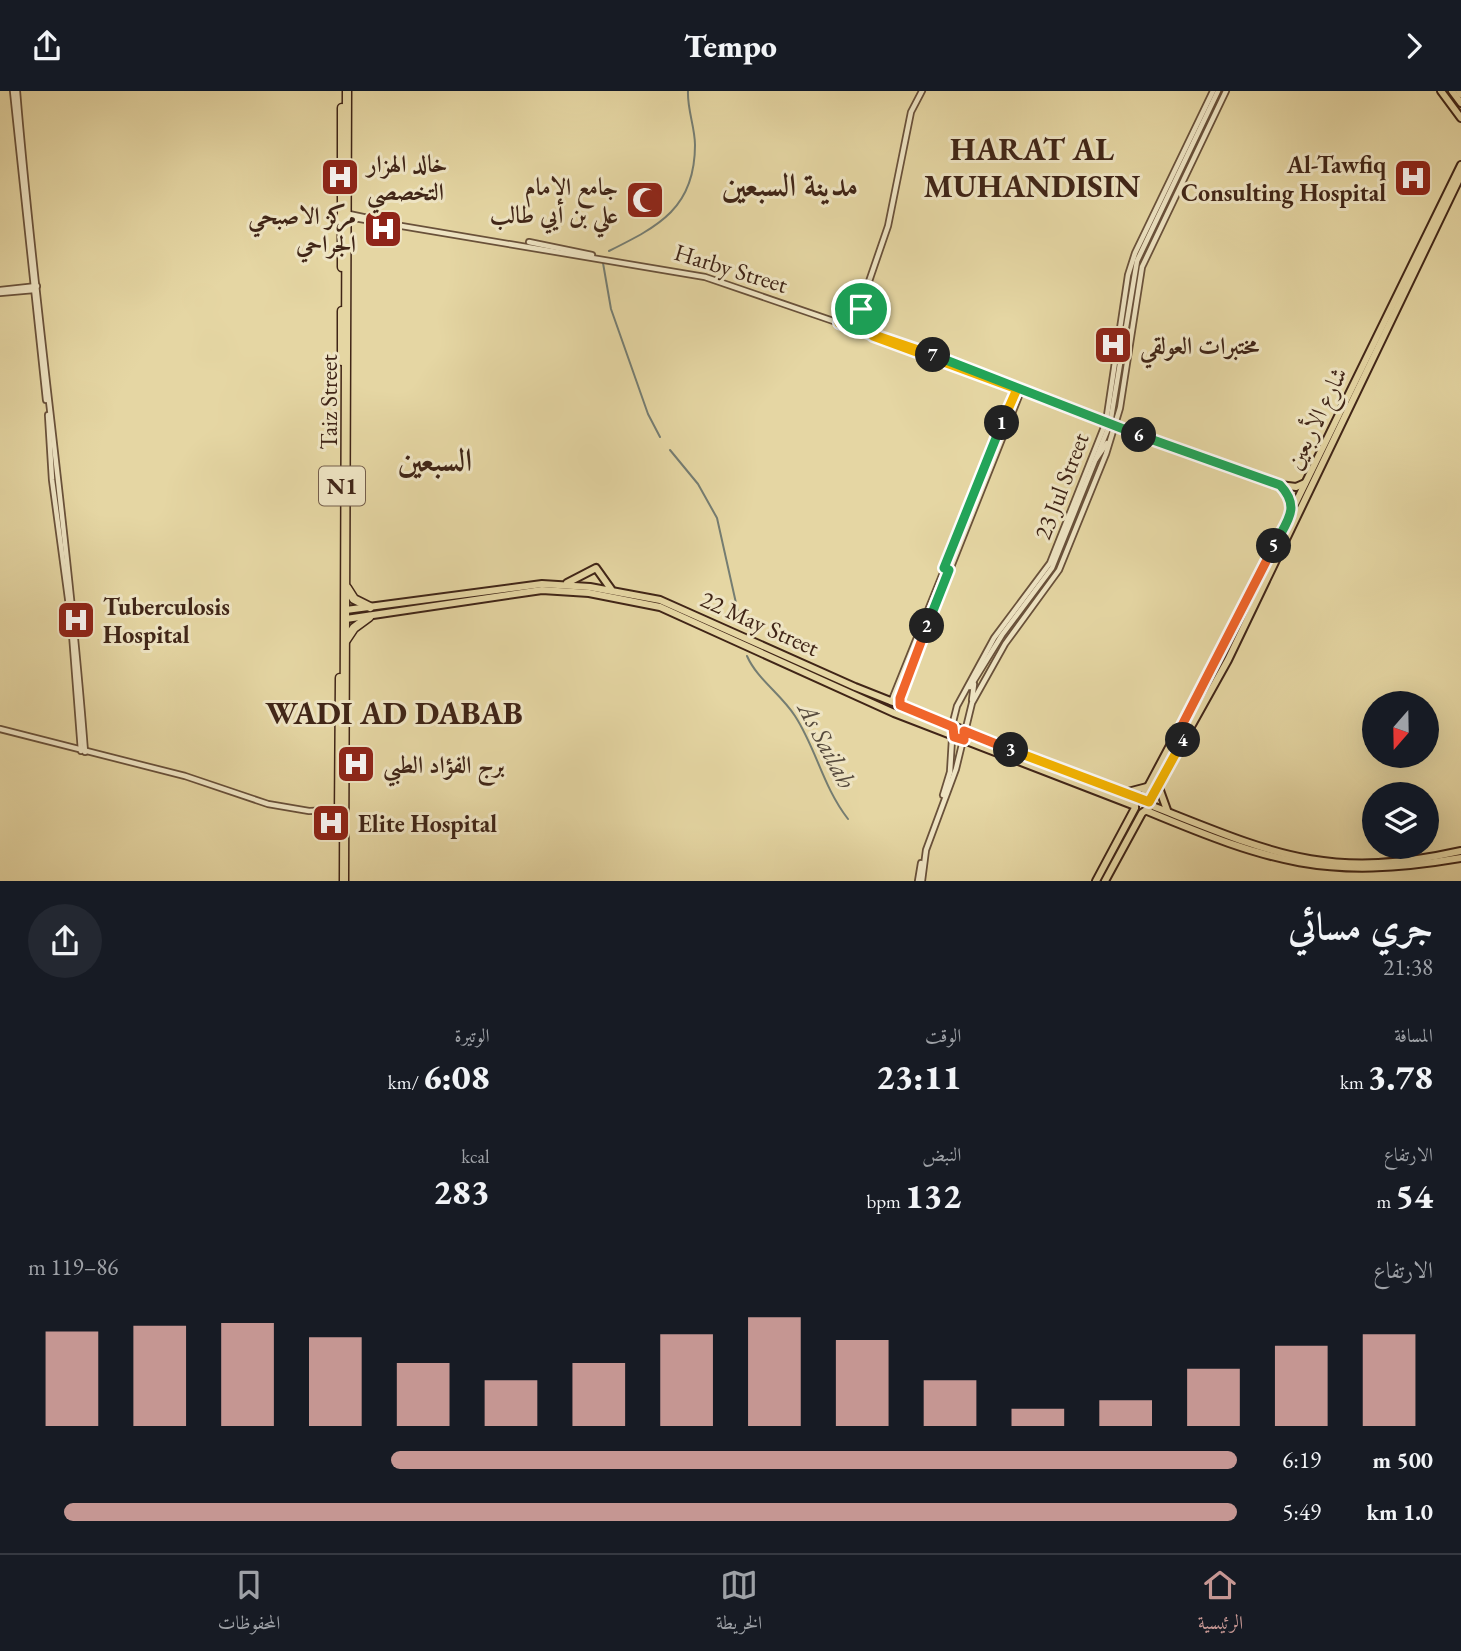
<!DOCTYPE html>
<html lang="ar">
<meta charset="utf-8">
<style>
body{margin:0;font-family:"EB Garamond",Amiri,serif;background:#242831;color:#f1f3f6;direction:rtl;height:100vh;display:flex;flex-direction:column;font-size:26px;white-space:nowrap}
*{box-sizing:border-box;margin:0}
p{font-size:23px;color:#9ea1a6}
.icon{flex:none;width:38px;height:38px;fill:none;stroke:currentColor;stroke-width:2;stroke-linecap:round;stroke-linejoin:round}
.map{position:relative;height:790px;overflow:hidden;direction:ltr}
.drawer{display:flex;flex-direction:column;background:#171b24;flex:1}
.drawer>*{flex:none}
.needle{width:46px;rotate:200deg}
.controls{position:absolute;left:1362px;top:600px;display:grid;gap:14px}
.controls a{display:grid;place-items:center;width:77px;height:77px;border-radius:50%;background:#171b24;box-shadow:0 7px 28px #0002;font-size:35px}
.pin{position:absolute;display:grid;place-items:center;width:60px;height:60px;color:#fff;margin:-30px;border:4px solid #fff;border-radius:50%;box-shadow:0 2px 7px #0007}
.km{position:absolute;width:35px;height:35px;margin:-18px;border-radius:50%;background:#222;color:#fff;font-size:19px;line-height:35px;text-align:center}
.round{display:grid;place-items:center;flex:none;width:74px;height:74px;border-radius:37px;background:#242831}
.headline{display:flex;align-items:center;justify-content:space-between;height:119px;padding:0 28px}
h1{font-size:38px;font-weight:800;line-height:52px}
.figures{display:grid;grid-template-columns:repeat(3,1fr);gap:10px;height:119px;padding:7px 28px}
.figures div{display:grid;align-content:center}
.figures b{font-size:35px;font-weight:800}
.figures small{font-size:19px;font-weight:400}
.figures p{font-size:19px}
.chart{height:196px;padding:14px 28px}
.chart p{display:flex;justify-content:space-between}
.chart svg{width:100%;height:126px;margin-top:7px;stroke:#c59692;stroke-width:6}
ul{padding:0 28px;list-style:none;font-size:23px}
li{display:grid;grid-template-columns:112px 84px 1fr;align-items:center;height:52px}
li i{height:18px;border-radius:9px;background:#c59692}
header{display:flex;justify-content:space-between;align-items:center;height:91px;padding:0 28px;background:#171b24;font-size:32px;font-weight:800}
.dock{display:flex;justify-content:space-around;align-items:center;height:98px;border-top:2px solid #363941;background:#171b24;font-size:19px;color:#9ea1a6}
.dock a{display:grid;justify-items:center;gap:4px}
.dock .current{color:#c59692}
.map>svg:first-child{display:block}
.lines{fill:none;stroke-linecap:round;stroke-linejoin:round}
.stream{stroke:#757d72;stroke-width:2}
.major-tunnel{stroke:#c4b387;stroke-width:6;stroke-dasharray:6 3;stroke-linecap:butt}
.minor-casing{stroke:#69513a;stroke-width:8}
.major-casing{stroke:#402517;stroke-width:10}
.highway-casing{stroke:#402517;stroke-width:11}
.minor{stroke:#eee4c3;stroke-width:4.5}
.major{stroke:#e5d6a3;stroke-width:6}
.highway{stroke:#e5d6a3;stroke-width:8}
.split-1-casing{stroke:#fff;stroke-width:14}
.split-2-casing{stroke:#fff;stroke-width:14}
.split-3-casing{stroke:#fff;stroke-width:14}
.split-4-casing{stroke:#fff;stroke-width:14}
.split-5-casing{stroke:#fff;stroke-width:14}
.split-6-casing{stroke:#fff;stroke-width:14}
.split-7-casing{stroke:#fff;stroke-width:14}
.split-8-casing{stroke:#fff;stroke-width:14}
.split-1{stroke:#f5b400;stroke-width:9}
.split-2{stroke:#22a559;stroke-width:9}
.split-3{stroke:#f0652b;stroke-width:9}
.split-4{stroke:#f5b400;stroke-width:9}
.split-5{stroke:#f0652b;stroke-width:9}
.split-6{stroke:#22a559;stroke-width:9}
.split-7{stroke:#22a559;stroke-width:9}
.split-8{stroke:#f5b400;stroke-width:9}
.labels{text-anchor:middle;dominant-baseline:central;stroke-width:6;stroke-linejoin:round;paint-order:stroke}
.shield{fill:#eee4c3;stroke:#745e4b;stroke-width:2}
.shield-label{font-size:23px;font-weight:bold;fill:#402517}
.poi-label{font-size:24px;font-weight:bold;fill:#402517;stroke:#eee4c3;text-anchor:start}
.street-label{font-size:24px;fill:#402517;stroke:#eee4c3}
.water-label{font-size:26px;font-style:italic;fill:#564a3d;stroke:#eee4c3}
.district-label{font-size:32px;font-weight:bold;fill:#402517;stroke:#eee4c3}
</style>
<header><svg class="icon" aria-label="forward" viewBox="0 0 24 24"><path d="M9 5l7 7-7 7"/></svg>Tempo<svg class="icon" aria-label="share" viewBox="0 0 24 24"><path d="M12 15V3M7 8l5-5 5 5M5 13v7h14v-7"/></svg></header>
<div class="map">
<svg width="1461" height="790" viewBox="0 0 1461 790">
<rect width="100%" height="100%" fill="#e5d6a3"/>
<filter id="stains"><feTurbulence type="fractalNoise" baseFrequency=".00286" numOctaves="4"/><feColorMatrix values="0 0 0 0 .2 0 0 0 0 .09 0 0 0 0 .02 0 0 0 .5 -.17"/></filter>
<radialGradient id="worn" r=".72"><stop offset=".6" stop-color="#630" stop-opacity="0"/><stop offset="1" stop-color="#630" stop-opacity=".3"/></radialGradient>
<g class="lines">
<g class="stream">
<path d="M 609,160 C 659,135 695,117 695,54 C 695,36 687,18 688,0"/>
<polyline points="603,172 611,218 648,323 660,346"/>
<polyline points="670,359 698,393 717,427 740,530"/>
<path d="M 747,565 C 757,588 781,603 795,625 C 816,657 823,696 848,728"/>
</g>
<polyline class="major-tunnel" points="1447,2 1461,19"/>
<defs>
<g id="minor">
<polyline points="13,0 46,309"/>
<path d="M 17,0 C 35,221 68,440 85,661"/>
<polyline points="349,123 368,127"/>
<polyline points="348,126 705,186 944,268 1115,335 1280,394"/>
<polyline points="529,151 592,164"/>
<polyline points="0,199 37,195"/>
<polyline points="0,202 34,199"/>
<polyline points="839,232 861,218 868,241"/>
<polyline points="853,237 888,135 911,21 922,0"/>
<polyline points="48,324 52,389 71,530 81,660"/>
<polyline points="1111,327 1137,170 1218,0"/>
<polyline points="1096,368 1107,352"/>
<polyline points="970,596 1002,544 1052,477 1107,340"/>
<polyline points="972,609 974,593"/>
<polyline points="891,611 1017,298"/>
<polyline points="900,613 932,524 1021,300"/>
<polyline points="0,638 185,685 268,713 309,720 338,719"/>
<polyline points="943,704 950,681 953,631 957,615 994,547 1050,472 1106,331 1128,184 1135,162 1213,0"/>
<polyline points="918,790 921,772"/>
<polyline points="922,790 926,759 956,678 972,612 1005,553 1059,479 1106,363 1120,317 1142,176 1226,0"/>
</g>
<g id="major">
<polyline points="1441,0 1461,27"/>
<polyline points="1452,0 1461,12"/>
<polyline points="1459,0 1461,3"/>
<polyline points="1280,394 1290,405 1293,415"/>
<polyline points="1280,394 1296,396 1305,392"/>
<polyline points="567,492 596,477 611,498"/>
<polyline points="346,519 542,493 590,496 660,509 855,596 1138,708"/>
<polyline points="346,528 542,499 589,502 660,516 894,622 1135,715"/>
<polyline points="1158,694 1167,719"/>
<polyline points="1124,702 1147,696"/>
<polyline points="1142,707 1255,495 1461,74"/>
<path d="M 1150,714 C 1272,762 1326,790 1461,760"/>
<path d="M 1147,720 C 1270,771 1326,790 1461,767"/>
<polyline points="1096,790 1135,717"/>
<polyline points="1105,790 1142,722 1149,717 1149,711 1228,569 1461,84"/>
</g>
<g id="highway">
<polyline points="342,17 342,176"/>
<polyline points="342,270 342,220"/>
<polyline points="347,497 354,508 370,516"/>
<polyline points="346,549 354,537 369,526"/>
<polyline points="339,725 340,587"/>
<polyline points="344,790 347,0"/>
</g>
</defs>
<use href="#minor" class="minor-casing"/>
<use href="#major" class="major-casing"/>
<use href="#highway" class="highway-casing"/>
<use href="#minor" class="minor"/>
<use href="#major" class="major"/>
<use href="#highway" class="highway"/>
</g>
<g class="lines">
<defs>
<polyline id="split-1" points="861,218 873,245 1017,298 1002,332"/>
<polyline id="split-2" points="927,535 949,479 944,477 1002,332"/>
<polyline id="split-3" points="927,535 900,607 900,614 953,636 954,646 964,649 964,640 1011,659"/>
<polyline id="split-4" points="1011,659 1149,711 1183,649"/>
<polyline id="split-5" points="1183,649 1177,644 1274,455"/>
<path id="split-6" d="M 1139,344 L 1280,394 C 1302,417 1286,431 1274,455"/>
<polyline id="split-7" points="933,264 1139,344"/>
<polyline id="split-8" points="861,218 839,232 933,264"/>
</defs>
<use href="#split-1" class="split-1-casing"/>
<use href="#split-2" class="split-2-casing"/>
<use href="#split-3" class="split-3-casing"/>
<use href="#split-4" class="split-4-casing"/>
<use href="#split-5" class="split-5-casing"/>
<use href="#split-6" class="split-6-casing"/>
<use href="#split-7" class="split-7-casing"/>
<use href="#split-8" class="split-8-casing"/>
<use href="#split-1" class="split-1"/>
<use href="#split-2" class="split-2"/>
<use href="#split-3" class="split-3"/>
<use href="#split-4" class="split-4"/>
<use href="#split-5" class="split-5"/>
<use href="#split-6" class="split-6"/>
<use href="#split-7" class="split-7"/>
<use href="#split-8" class="split-8"/>
</g>
<defs>
<symbol id="hospital-square" viewBox="-11 -11 22 22"><rect x="-9" y="-9" width="18" height="18" rx="4" fill="#8f2418" stroke="#eee4c3"/><path d="M-5-5h3v3.5h4V-5h3V5h-3V1.5h-4V5h-3Z" fill="#fff"/></symbol>
<symbol id="mosque-square" viewBox="-11 -11 22 22"><rect x="-9" y="-9" width="18" height="18" rx="4" fill="#8f2418" stroke="#eee4c3"/><path d="M3.5-4.9A6 6 0 1 0 3.5 4.9A5 5 0 1 1 3.5-4.9Z" fill="#fff"/></symbol>
</defs>
<g fill-rule="evenodd">
<use href="#hospital-square" x="318" y="64" width="44" height="44"/>
<use href="#hospital-square" x="1391" y="65" width="44" height="44"/>
<use href="#mosque-square" x="623" y="87" width="44" height="44"/>
<use href="#hospital-square" x="361" y="116" width="44" height="44"/>
<use href="#hospital-square" x="1091" y="232" width="44" height="44"/>
<use href="#hospital-square" x="54" y="507" width="44" height="44"/>
<use href="#hospital-square" x="334" y="651" width="44" height="44"/>
<use href="#hospital-square" x="309" y="710" width="44" height="44"/>
</g>
<g class="labels">
<rect class="shield" x="319" y="375.5" width="46" height="39" rx="5"/>
<g class="shield-label">
<text x="342" y="395">N1</text>
</g>
<g class="poi-label">
<text x="367" y="72">خالد الهزار<tspan x="367" dy="28">التخصصي</tspan></text>
<text x="1386" y="73" text-anchor="end">Al-Tawfiq<tspan x="1386" dy="28">Consulting Hospital</tspan></text>
<text x="618" y="95" text-anchor="end">جامع الامام<tspan x="618" dy="28">علي بن أيي طالب</tspan></text>
<text x="356" y="124" text-anchor="end">مركز الاصبحي<tspan x="356" dy="28">الجراحي</tspan></text>
<text x="1140" y="254">مختبرات العولقي</text>
<text x="103" y="515">Tuberculosis<tspan x="103" dy="28">Hospital</tspan></text>
<text x="383" y="673">برج الفؤاد الطبي</text>
<text x="358" y="732">Elite Hospital</text>
</g>
<g class="street-label">
<text transform="translate(731 177) rotate(17)">Harby Street</text>
<text transform="translate(328 311) rotate(-90)">Taiz Street</text>
<text transform="translate(1316 327) rotate(-64)">شارع الأربعين</text>
<text transform="translate(1061 395) rotate(-69)">23 Jul Street</text>
<text transform="translate(760 532) rotate(24)">22 May Street</text>
</g>
<g class="water-label">
<text transform="translate(827 654) rotate(62)">As Sailah</text>
</g>
<g class="district-label">
<text x="1032" y="58">HARAT AL<tspan x="1032" dy="37">MUHANDISIN</tspan></text>
<text x="790" y="94">مدينة السبعين</text>
<text x="435" y="369">السبعين</text>
<text x="394" y="622">WADI AD DABAB</text>
</g>
</g>
<rect width="100%" height="100%" filter="url(#stains)"/>
<rect width="100%" height="100%" fill="url(#worn)"/>
</svg>
<div class="controls">
<a><svg class="needle" viewBox="-14 -14 28 28"><path d="M0-13l5 13h-10z" fill="#e53935"/><path d="M0 13l5-13h-10z" fill="#9ea1a6"/></svg></a>
<a><svg class="icon" aria-label="layers" viewBox="0 0 24 24"><path d="M12 4l9 5-9 5-9-5zM3 14l9 5 9-5"/></svg></a>
</div>
<div class="pin" style="left:861px;top:218px;background:#1e9e55"><svg class="icon" aria-label="arrive" viewBox="0 0 24 24"><path d="M6 21V4h12l-3 4 3 4H6"/></svg></div>
<b class="km" style="left:1002px;top:332px">1</b>
<b class="km" style="left:927px;top:535px">2</b>
<b class="km" style="left:1011px;top:659px">3</b>
<b class="km" style="left:1183px;top:649px">4</b>
<b class="km" style="left:1274px;top:455px">5</b>
<b class="km" style="left:1139px;top:344px">6</b>
<b class="km" style="left:933px;top:264px">7</b>
</div>
<section class="drawer">
<div class="headline"><div><h1>جري مسائي</h1><p>21:38</p></div><a class="round"><svg class="icon" aria-label="share" viewBox="0 0 24 24"><path d="M12 15V3M7 8l5-5 5 5M5 13v7h14v-7"/></svg></a></div>
<div class="figures">
<div><p>المسافة</p><b>3.78<small> km</small></b></div>
<div><p>الوقت</p><b>23:11</b></div>
<div><p>الوتيرة</p><b>6:08<small> /km</small></b></div>
</div>
<div class="figures">
<div><p>الارتفاع</p><b>54<small> m</small></b></div>
<div><p>النبض</p><b>132<small> bpm</small></b></div>
<div><p>kcal</p><b>283</b></div>
</div>
<div class="chart"><p><span>الارتفاع</span>86–119 m</p>
<svg viewBox="0 0 160 44" preserveAspectRatio="none"><path d="M5 44V11M15 44V9M25 44V8M35 44V13M45 44V22M55 44V28M65 44V22M75 44V12M85 44V6M95 44V14M105 44V28M115 44V38M125 44V35M135 44V24M145 44V16M155 44V12"/></svg>
</div>
<ul>
<li><b>500 m</b>6:19<i style="width:70%"></i></li>
<li><b>1.0 km</b>5:49<i style="width:97%"></i></li>
</ul>
</section>
<nav class="dock">
<a class="current"><svg class="icon" aria-label="home" viewBox="0 0 24 24"><path d="M3 11l9-7 9 7M6 9v11h12V9"/></svg>الرئيسية</a>
<a><svg class="icon" aria-label="map" viewBox="0 0 24 24"><path d="M3 6l6-2 6 2 6-2v14l-6 2-6-2-6 2zM9 4v14M15 6v14"/></svg>الخريطة</a>
<a><svg class="icon" aria-label="saved" viewBox="0 0 24 24"><path d="M7 4h10v16l-5-4-5 4z"/></svg>المحفوظات</a>
</nav>
